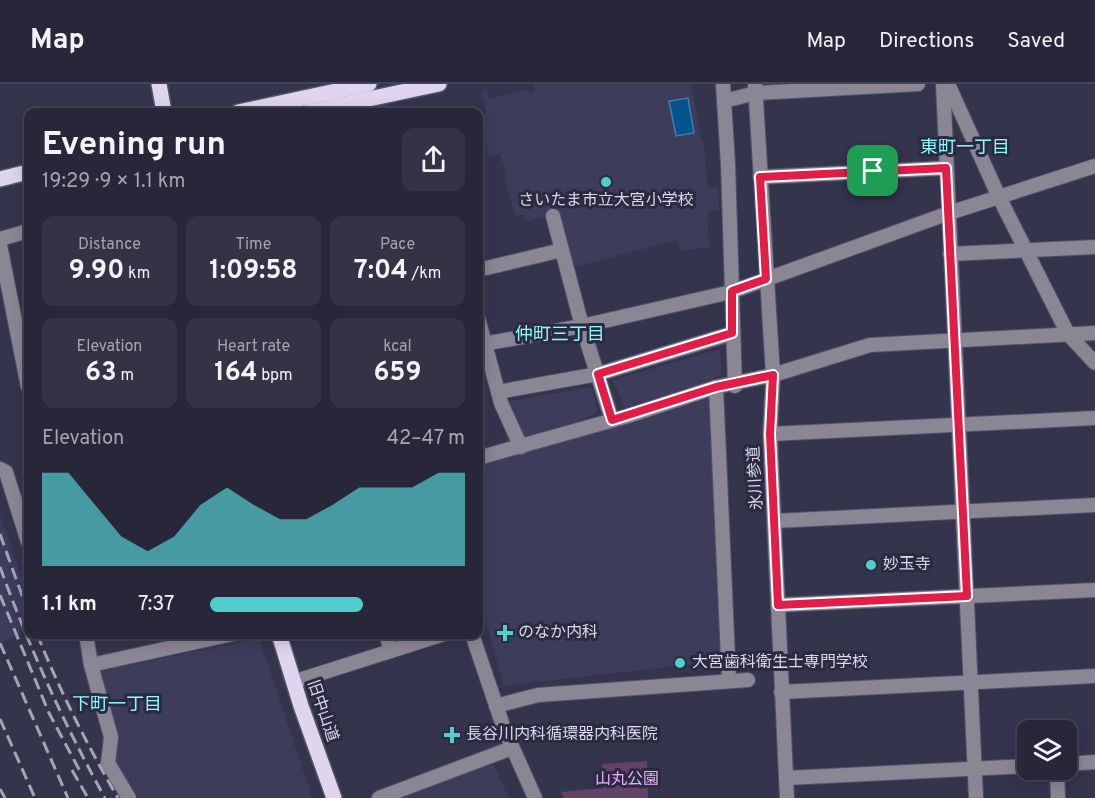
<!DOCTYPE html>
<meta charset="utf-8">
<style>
body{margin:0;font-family:Overpass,"Noto Sans JP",sans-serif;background:#343345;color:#f1f3f6;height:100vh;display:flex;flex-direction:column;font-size:22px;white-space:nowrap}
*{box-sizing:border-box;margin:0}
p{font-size:20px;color:#a5a5af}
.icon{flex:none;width:33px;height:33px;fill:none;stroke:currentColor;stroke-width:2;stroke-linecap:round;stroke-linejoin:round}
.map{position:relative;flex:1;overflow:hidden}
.details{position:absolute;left:24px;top:24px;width:459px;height:531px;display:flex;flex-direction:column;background:#28273a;border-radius:12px;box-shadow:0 3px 15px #0003,0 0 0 2px #444454}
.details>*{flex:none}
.controls{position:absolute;left:1017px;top:636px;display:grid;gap:12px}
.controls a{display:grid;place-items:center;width:60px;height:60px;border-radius:12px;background:#28273a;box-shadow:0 3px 15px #0003,0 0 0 2px #444454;font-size:30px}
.pin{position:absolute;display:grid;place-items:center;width:51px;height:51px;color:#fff;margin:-26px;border-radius:12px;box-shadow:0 3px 9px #0006}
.round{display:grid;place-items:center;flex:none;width:63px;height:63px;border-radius:12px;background:#343345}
.overview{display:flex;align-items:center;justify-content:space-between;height:102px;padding:0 18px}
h1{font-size:33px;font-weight:700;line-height:45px}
.metrics{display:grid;grid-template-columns:repeat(3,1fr);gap:9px;height:102px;padding:6px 18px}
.metrics div{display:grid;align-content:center;border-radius:12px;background:#343345;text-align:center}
.metrics b{font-size:26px;font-weight:700}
.metrics small{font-size:16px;font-weight:400}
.metrics p{font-size:16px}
.chart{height:168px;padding:12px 18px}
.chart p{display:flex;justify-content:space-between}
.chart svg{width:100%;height:108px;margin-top:6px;fill:#52cdcd;opacity:.7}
ul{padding:0 18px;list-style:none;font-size:20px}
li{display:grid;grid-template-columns:96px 72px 1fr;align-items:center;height:45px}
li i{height:15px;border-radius:8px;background:#52cdcd}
header{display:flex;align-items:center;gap:36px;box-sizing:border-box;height:84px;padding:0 30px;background:#28273a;border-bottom:2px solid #444454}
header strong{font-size:28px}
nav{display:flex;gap:33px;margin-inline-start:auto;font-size:21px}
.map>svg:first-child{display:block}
.built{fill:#3d3c5b}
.green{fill:#624267}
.water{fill:#06548f;stroke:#457caa;stroke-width:1.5}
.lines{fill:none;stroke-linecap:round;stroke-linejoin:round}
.minor-casing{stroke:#535269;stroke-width:16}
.major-casing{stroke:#535269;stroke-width:18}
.minor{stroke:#8b8693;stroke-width:14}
.major{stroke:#dfd5ee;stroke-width:15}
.rail{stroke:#a4a4b7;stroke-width:3;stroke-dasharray:12 6;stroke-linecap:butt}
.route-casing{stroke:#fff;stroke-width:12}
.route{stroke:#e11d48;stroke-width:8}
.poi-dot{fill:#52cdcd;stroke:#2b2a42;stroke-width:2}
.labels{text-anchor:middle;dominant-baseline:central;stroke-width:6;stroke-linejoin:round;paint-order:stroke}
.poi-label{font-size:16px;fill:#d9d9e9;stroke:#2b2a42;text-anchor:start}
.street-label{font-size:16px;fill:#d9d9e9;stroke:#2b2a42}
.park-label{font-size:16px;fill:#edb0f8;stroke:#2b2a42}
.neighbourhood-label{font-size:18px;fill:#8df9f8;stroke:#2b2a42}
</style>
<header>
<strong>Map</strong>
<nav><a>Map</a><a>Directions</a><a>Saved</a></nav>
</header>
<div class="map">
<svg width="1095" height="714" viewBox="0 0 1095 714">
<rect width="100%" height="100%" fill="#35344d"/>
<g class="built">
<polygon points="534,0 691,0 701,53 703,56 708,104 718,103 719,127 709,127 708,148 710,163 680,167 677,156 571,184 557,129 525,138 523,130 515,132 504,92 506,90 500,70 489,72 479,35 478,31 487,29 481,7 486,6 489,15 528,5 529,9 535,7"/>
<polygon points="720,265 721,291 628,332 613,296"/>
<polygon points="591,303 598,328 521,363 501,319"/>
<polygon points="717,309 728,576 504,602 479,514 478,380"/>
<polygon points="0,431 28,511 28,546 0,559"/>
<polygon points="259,554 312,714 138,714 116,678 109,631 97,588"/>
<polygon points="492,678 509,714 396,714"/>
</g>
<polygon class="green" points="647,677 648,714 564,714 561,708 604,704 602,680"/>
<polygon class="water" points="688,14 694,49 676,52 669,17"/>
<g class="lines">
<defs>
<g id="minor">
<polyline points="723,0 728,80 735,302"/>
<polyline points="755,0 773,291 770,350 787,714"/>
<polyline points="943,0 976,714"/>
<polyline points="948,0 999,113 1068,250 1095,279"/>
<polyline points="724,17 756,9 918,0"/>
<polyline points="760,93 946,84"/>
<polyline points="553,132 582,242 612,336"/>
<polyline points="0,155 28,147"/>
<polyline points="0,161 28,303"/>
<polyline points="950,170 1095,163"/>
<polyline points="478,186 562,166"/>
<polyline points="478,234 501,319 521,363"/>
<polyline points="478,261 582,242 731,208 949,129 1095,82"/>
<polyline points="716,303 729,597"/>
<polyline points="498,308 598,290 733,249"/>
<polyline points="770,350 1095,334"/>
<polyline points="478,374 628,332 716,303 773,291 870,261 1095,249"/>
<polyline points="0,385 6,388 28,458"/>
<polyline points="774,437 1095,421"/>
<polyline points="778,521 1095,506"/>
<polyline points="86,550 91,581 111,653 108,679 129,714"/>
<polyline points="386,550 391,567"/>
<polyline points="472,550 503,642 535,714"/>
<polyline points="91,581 233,550"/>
<polyline points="293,598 444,550"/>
<polyline points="781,608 1095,592"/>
<polyline points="496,622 538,611 748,596"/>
<polyline points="1066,680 1095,678"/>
<polyline points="1057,686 1058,714"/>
<polyline points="786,694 1028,682"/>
<polyline points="379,714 512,664"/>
</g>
<g id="major">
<polyline points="159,0 164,28"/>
<polyline points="238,28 369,0"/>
<polyline points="308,28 439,0"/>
<polyline points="0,95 28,88"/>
<polyline points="279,550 301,622 334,714"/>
</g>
</defs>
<use href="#minor" class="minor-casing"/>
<use href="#major" class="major-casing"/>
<use href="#minor" class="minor"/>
<use href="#major" class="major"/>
<g class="rail">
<polyline points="0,450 28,528"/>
<path d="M 0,483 C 29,563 64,640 105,714"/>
<polyline points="0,511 49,629 82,691"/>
<path d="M 37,550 C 60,607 87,661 118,714"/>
<polyline points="0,559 68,714"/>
<polyline points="0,635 35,714"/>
<polyline points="72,686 88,714"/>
<polyline points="0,705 5,714"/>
</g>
</g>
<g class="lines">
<defs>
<polygon id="route" points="946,84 967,512 778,521 770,350 773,291 716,303 612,336 598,290 732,249 732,207 766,195 760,93"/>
</defs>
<use href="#route" class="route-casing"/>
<use href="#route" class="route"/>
</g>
<g class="poi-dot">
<circle cx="606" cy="98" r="6"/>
<circle cx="871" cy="481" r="6"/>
<path d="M502 540h6v6h6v6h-6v6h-6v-6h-6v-6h6z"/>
<circle cx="680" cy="579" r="6"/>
<path d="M449 642h6v6h6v6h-6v6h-6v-6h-6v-6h6z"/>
</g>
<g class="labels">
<g class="poi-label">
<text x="606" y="117" text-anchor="middle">さいたま市立大宮小学校</text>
<text x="883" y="481">妙玉寺</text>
<text x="518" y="549">のなか内科</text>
<text x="692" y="579">大宮歯科衛生士専門学校</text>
<text x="466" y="651">長谷川内科循環器内科医院</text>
</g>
<g class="street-label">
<text transform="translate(756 394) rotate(-93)">氷川参道</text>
<text transform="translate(322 627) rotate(71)">旧中山道</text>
</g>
<g class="park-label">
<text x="627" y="696">山丸公園</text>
</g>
<g class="neighbourhood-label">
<text x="965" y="64">東町一丁目</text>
<text x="560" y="251">仲町三丁目</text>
<text x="117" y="621">下町一丁目</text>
</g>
</g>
</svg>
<div class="controls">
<a><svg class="icon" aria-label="layers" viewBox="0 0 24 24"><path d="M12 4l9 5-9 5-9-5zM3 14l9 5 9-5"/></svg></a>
</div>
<div class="pin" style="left:873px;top:87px;background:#1e9e55"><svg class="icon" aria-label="arrive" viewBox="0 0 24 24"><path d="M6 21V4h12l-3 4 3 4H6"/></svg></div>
<section class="details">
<div class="overview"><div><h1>Evening run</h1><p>19:29 · 9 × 1.1 km</p></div><a class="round"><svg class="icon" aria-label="share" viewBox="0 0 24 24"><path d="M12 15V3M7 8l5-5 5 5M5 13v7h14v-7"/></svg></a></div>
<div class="metrics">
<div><p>Distance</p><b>9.90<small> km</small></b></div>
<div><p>Time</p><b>1:09:58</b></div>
<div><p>Pace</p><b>7:04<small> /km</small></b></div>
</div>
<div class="metrics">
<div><p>Elevation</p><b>63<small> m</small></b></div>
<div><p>Heart rate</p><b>164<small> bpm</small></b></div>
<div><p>kcal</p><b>659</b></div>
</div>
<div class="chart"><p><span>Elevation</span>42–47 m</p>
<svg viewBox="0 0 160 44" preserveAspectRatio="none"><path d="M0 44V6L10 6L20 19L30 32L40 38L50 32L60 19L70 12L80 19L90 25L100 25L110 19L120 12L130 12L140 12L150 6L160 6V44z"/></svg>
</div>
<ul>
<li><b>1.1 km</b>7:37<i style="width:60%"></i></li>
</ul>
</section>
</div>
